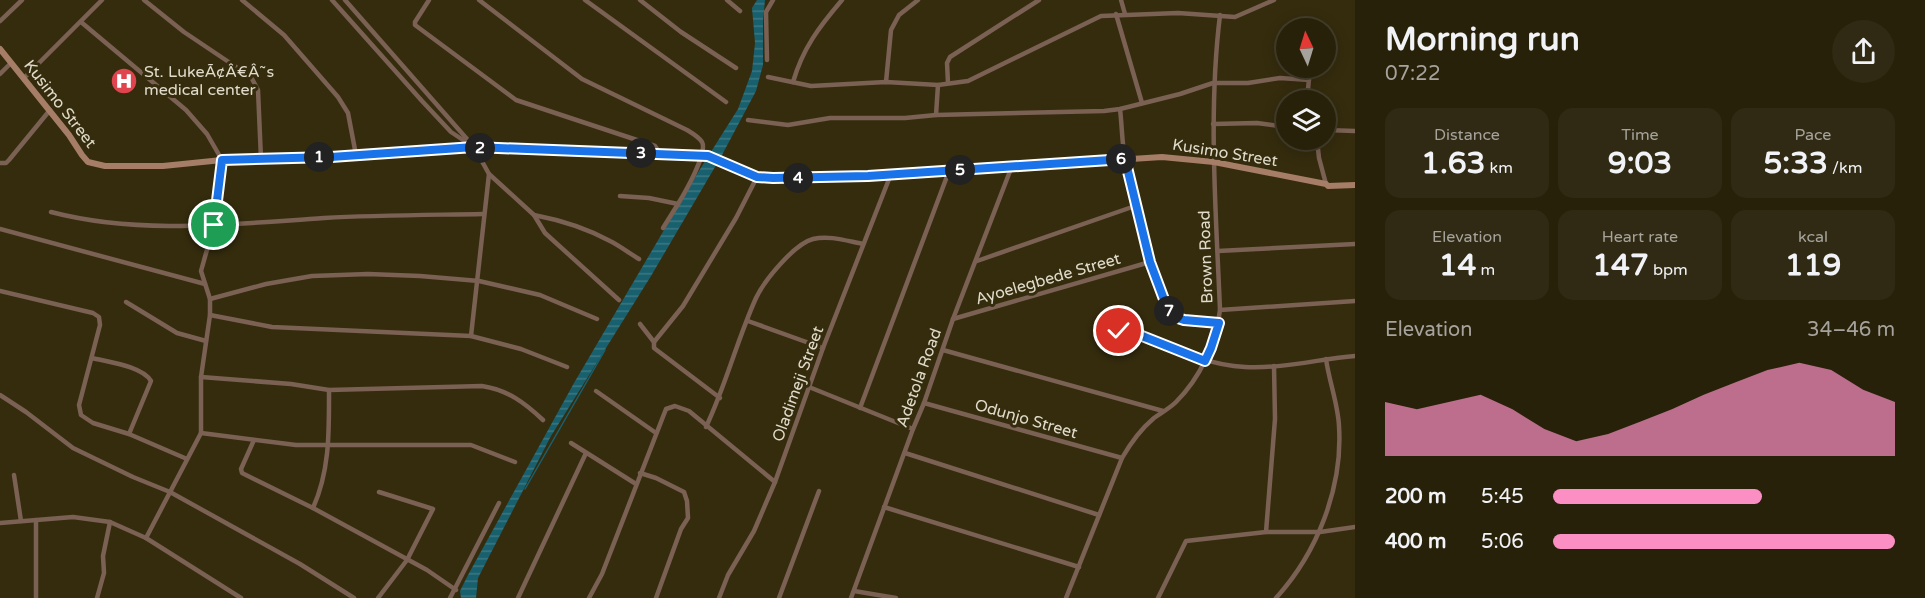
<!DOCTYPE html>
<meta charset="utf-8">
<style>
body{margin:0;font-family:"Varela Round",sans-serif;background:#302913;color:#f1f3f6;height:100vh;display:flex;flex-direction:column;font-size:22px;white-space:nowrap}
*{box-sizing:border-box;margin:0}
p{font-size:20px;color:#a5a39c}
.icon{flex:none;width:33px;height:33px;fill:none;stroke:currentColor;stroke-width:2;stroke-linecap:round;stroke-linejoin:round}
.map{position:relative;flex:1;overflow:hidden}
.drawer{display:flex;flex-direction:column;background:#28210a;width:570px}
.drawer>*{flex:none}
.needle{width:39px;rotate:356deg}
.buttons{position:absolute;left:1276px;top:18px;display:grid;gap:12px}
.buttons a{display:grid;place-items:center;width:60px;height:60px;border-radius:50%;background:#28210a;box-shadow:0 3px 15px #0003,0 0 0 2px #443e2b;font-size:30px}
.pin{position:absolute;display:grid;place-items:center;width:51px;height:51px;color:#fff;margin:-26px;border:3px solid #fff;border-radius:50%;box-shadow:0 2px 6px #0007}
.km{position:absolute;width:30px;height:30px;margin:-15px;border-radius:50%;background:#222;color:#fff;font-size:16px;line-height:30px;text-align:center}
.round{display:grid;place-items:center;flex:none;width:63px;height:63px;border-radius:32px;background:#302913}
.overview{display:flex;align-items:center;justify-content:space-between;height:102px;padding:0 30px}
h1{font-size:33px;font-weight:700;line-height:45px}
.figures{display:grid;grid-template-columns:repeat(3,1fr);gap:9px;height:102px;padding:6px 30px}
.figures div{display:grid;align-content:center;border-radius:15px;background:#302913;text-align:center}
.figures b{font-size:30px;font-weight:700}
.figures small{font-size:16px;font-weight:400}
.figures p{font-size:16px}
.chart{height:168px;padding:12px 30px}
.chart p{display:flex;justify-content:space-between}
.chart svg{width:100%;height:108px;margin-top:6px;fill:#fb8fc4;opacity:.7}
ul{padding:0 30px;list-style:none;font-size:20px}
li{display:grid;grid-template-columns:96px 72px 1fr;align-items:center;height:45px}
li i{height:15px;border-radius:8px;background:#fb8fc4}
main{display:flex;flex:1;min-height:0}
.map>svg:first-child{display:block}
.water{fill:url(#water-rules)}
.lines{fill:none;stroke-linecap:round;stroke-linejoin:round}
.stream{stroke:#19606e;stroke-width:1.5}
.street{stroke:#7a6153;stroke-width:4.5}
.secondary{stroke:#a67d67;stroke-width:6}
.route-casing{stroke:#fff;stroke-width:12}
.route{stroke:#1a73e8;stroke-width:8}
.labels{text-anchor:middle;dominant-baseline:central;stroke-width:6;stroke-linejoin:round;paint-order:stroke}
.poi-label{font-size:16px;fill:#e0dbca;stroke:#352c0e;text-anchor:start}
.street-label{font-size:16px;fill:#e0dbca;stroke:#352c0e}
</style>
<main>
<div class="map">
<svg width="1355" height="598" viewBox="0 0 1355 598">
<defs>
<pattern id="water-rules" width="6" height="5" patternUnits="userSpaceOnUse" patternTransform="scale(1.5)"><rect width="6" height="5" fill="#19606e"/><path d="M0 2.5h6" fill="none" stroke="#3a7681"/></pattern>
</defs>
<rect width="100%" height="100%" fill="#352c0e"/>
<polygon class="water" points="757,0 765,0 763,20 763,65 756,91 722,155 651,276 551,436 478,578 476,598 461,598 460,591 468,575 574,383 697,174 738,109 752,71 755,43 752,8"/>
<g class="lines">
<polyline class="stream" points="525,489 605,350"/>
<g class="street">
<polyline points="144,0 184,32 251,77 258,90 261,159"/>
<polyline points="242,0 284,35 338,97 348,113 356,155"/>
<polyline points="332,0 422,101 451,132 466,142"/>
<polyline points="345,0 474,147 489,174 534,215 545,233 619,300"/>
<polyline points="429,0 415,22 415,25 516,100 655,146 661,154"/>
<path d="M 479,0 L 582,79 L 687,130 C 692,133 699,137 702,142 C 708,153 684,194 678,204 L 649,198 L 620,196"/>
<polyline points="585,0 726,102"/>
<polyline points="640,0 681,32 736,68"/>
<polyline points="727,0 740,11"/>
<polyline points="1121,0 1125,14"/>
<polyline points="1116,14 1142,103"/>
<polyline points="0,21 22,0"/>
<polyline points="81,22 186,110 207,134 222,160 214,225 201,271 210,299 210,315 201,377 201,433 146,538"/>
<polyline points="767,60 766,12 773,0"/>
<polyline points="0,74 11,63"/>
<polyline points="768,77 811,86 886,82 938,85 968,81 1101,16 1178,13 1235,17 1274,0"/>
<polyline points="24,78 102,0"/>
<path d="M 793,82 C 803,48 819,27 842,0"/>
<polyline points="886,82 891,30 899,15 918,0"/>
<polyline points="948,83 947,63 950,57 1039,0"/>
<polyline points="1307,100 1310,68"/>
<path d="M 1120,109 C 1122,126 1122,143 1125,160 C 1133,211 1151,261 1168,310 C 1179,325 1202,323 1219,323"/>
<polyline points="936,115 938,85"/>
<polyline points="748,120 788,125 830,118 905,118 936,115 1104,111 1120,109 1180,94 1213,83 1248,83 1280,78 1309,80"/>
<polyline points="1213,124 1257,123 1287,127"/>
<polyline points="1326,130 1355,131"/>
<polyline points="1317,140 1319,158 1326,184"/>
<polyline points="0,163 6,163 9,160 50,110"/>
<path d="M 51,212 C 139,235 233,224 324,218 C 377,215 430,215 483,214"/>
<path d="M 534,215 C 560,220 586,228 610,241 C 620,246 629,253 639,259"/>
<polyline points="663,228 678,204"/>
<polyline points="0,229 205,284"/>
<polyline points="1218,251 1355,244"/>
<polyline points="977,261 1135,206"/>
<polyline points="0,291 93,313 99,317 100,325 79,405 81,415 93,423 129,434 187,459"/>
<polyline points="210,299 266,284 312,276 368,274 420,276 479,281 540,295 597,319"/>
<polyline points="126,302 177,333 206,341"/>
<polyline points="1220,310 1355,301"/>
<polyline points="210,315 272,327 471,336 521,349 567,367"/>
<polyline points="953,319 1150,262"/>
<polyline points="748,321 823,348"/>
<polyline points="640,324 654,342 654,348 720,398"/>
<polyline points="471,336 489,174"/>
<polyline points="654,342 683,306 736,218 757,177"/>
<path d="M 1103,343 L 1119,331 L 1127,330 C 1165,345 1204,365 1245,367 C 1282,369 1319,359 1355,356"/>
<polyline points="943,350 1163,411"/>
<path d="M 92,358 C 108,362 142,366 151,381 L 129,434"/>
<path d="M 201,377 L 291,384 L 329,390 L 482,386 C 508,390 525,403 543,420"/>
<polyline points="809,387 913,429"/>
<polyline points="596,391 656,433"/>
<polyline points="0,395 26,412 73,448 133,477 170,492 300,564 354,598"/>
<polyline points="924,403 1122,458"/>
<polyline points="860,408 949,171"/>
<path d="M 706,427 C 726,385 737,340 756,298 C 764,281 794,244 813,239 C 829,235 847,241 863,244"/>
<polyline points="201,433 296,445 471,445 515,462"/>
<polyline points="254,440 241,469 242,473 313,508 427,570 456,590"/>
<polyline points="571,443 636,484"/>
<polyline points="905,453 1099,515"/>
<polyline points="640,473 656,478 684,492 687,501 688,518 681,529 656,598"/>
<polyline points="14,475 21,521"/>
<polyline points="884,507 1079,567"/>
<path d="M 313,508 C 330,470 329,431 329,390"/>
<polyline points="0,523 73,517 110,522 146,538 241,598"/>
<polyline points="1266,532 1275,419 1274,366"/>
<polyline points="854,591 896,598"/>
<polyline points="36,598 36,520"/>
<polyline points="97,598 104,573 103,556 110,522"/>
<polyline points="378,598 407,560 433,509 379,492"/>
<polyline points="450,598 499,503"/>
<polyline points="518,598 586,453"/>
<polyline points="589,598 602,574 666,409 675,406 689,411 775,482"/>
<polyline points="719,598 728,575 754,531 775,482 823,348 891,174"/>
<polyline points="779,598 819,491"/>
<polyline points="851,598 913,429 924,403 953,319 1012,166"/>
<path d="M 1066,598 L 1122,458 C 1130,444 1141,429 1154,418 C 1161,413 1170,408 1176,402 C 1200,378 1216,344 1220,310 C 1216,212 1208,113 1220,15"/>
<polyline points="1158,598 1186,541 1266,532 1320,532 1355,527"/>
<path d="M 1276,598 C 1317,553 1343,488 1339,426 C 1338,404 1329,381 1326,359"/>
</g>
<polyline class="secondary" points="0,49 69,135 82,155 88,162 105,166 163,166 222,160 331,157 474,147 708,156 757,177 773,178 868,176 1162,157 1214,162 1326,184 1328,186 1355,185"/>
</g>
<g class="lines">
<defs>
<polyline id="route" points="214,225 222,160 331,157 474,147 708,156 757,177 773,178 868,176 1125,159 1150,262 1168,310 1175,317 1184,320 1219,323 1211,348 1205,361 1127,330 1119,331"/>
</defs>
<use href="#route" class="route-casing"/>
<use href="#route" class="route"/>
</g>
<defs>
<symbol id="hospital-disc" viewBox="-11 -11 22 22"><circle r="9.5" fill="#e0444e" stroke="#352c0e"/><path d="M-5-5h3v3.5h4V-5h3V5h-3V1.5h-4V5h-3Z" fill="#fff"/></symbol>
</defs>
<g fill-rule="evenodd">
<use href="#hospital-disc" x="109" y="66" width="30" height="30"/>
</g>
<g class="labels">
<g class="poi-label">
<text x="144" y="72">St. LukeÃ¢Â€Â˜s<tspan x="144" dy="18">medical center</tspan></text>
</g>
<g class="street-label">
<text transform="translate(60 104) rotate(52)">Kusimo Street</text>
<text transform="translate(1225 153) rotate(9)">Kusimo Street</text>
<text transform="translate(1206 257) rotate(-92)">Brown Road</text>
<text transform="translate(1048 279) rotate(-16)">Ayoelegbede Street</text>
<text transform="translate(919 378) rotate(-70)">Adetola Road</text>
<text transform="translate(798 384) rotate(-70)">Oladimeji Street</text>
<text transform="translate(1026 419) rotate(16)">Odunjo Street</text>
</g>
</g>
</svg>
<div class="buttons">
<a><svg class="needle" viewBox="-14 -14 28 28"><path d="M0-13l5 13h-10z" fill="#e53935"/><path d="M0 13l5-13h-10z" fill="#a5a39c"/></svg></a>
<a><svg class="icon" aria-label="layers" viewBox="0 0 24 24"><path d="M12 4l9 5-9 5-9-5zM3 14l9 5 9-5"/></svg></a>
</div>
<div class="pin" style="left:214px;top:225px;background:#1e9e55"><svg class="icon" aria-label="arrive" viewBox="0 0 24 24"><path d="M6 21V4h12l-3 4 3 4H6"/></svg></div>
<div class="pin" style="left:1119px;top:331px;background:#d93025"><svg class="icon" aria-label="check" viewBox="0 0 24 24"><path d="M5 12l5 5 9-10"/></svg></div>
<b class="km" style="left:319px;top:157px">1</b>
<b class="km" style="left:480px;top:148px">2</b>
<b class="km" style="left:641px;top:153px">3</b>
<b class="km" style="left:798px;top:178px">4</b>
<b class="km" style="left:960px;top:170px">5</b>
<b class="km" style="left:1121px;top:159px">6</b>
<b class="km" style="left:1169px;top:311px">7</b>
</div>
<section class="drawer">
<div class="overview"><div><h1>Morning run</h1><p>07:22</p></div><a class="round"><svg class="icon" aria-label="share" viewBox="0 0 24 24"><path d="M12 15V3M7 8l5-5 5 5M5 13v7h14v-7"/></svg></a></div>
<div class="figures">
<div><p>Distance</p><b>1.63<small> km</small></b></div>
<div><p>Time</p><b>9:03</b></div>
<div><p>Pace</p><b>5:33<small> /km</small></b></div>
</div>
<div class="figures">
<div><p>Elevation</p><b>14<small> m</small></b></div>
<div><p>Heart rate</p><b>147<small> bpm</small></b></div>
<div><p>kcal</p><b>119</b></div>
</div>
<div class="chart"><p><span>Elevation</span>34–46 m</p>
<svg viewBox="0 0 160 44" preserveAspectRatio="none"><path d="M0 44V22L10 25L20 22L30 19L40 25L50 33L60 38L70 35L80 30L90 25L100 19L110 14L120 9L130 6L140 9L150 17L160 22V44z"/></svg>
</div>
<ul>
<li><b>200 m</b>5:45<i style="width:61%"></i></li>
<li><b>400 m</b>5:06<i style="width:100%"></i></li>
</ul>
</section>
</main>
